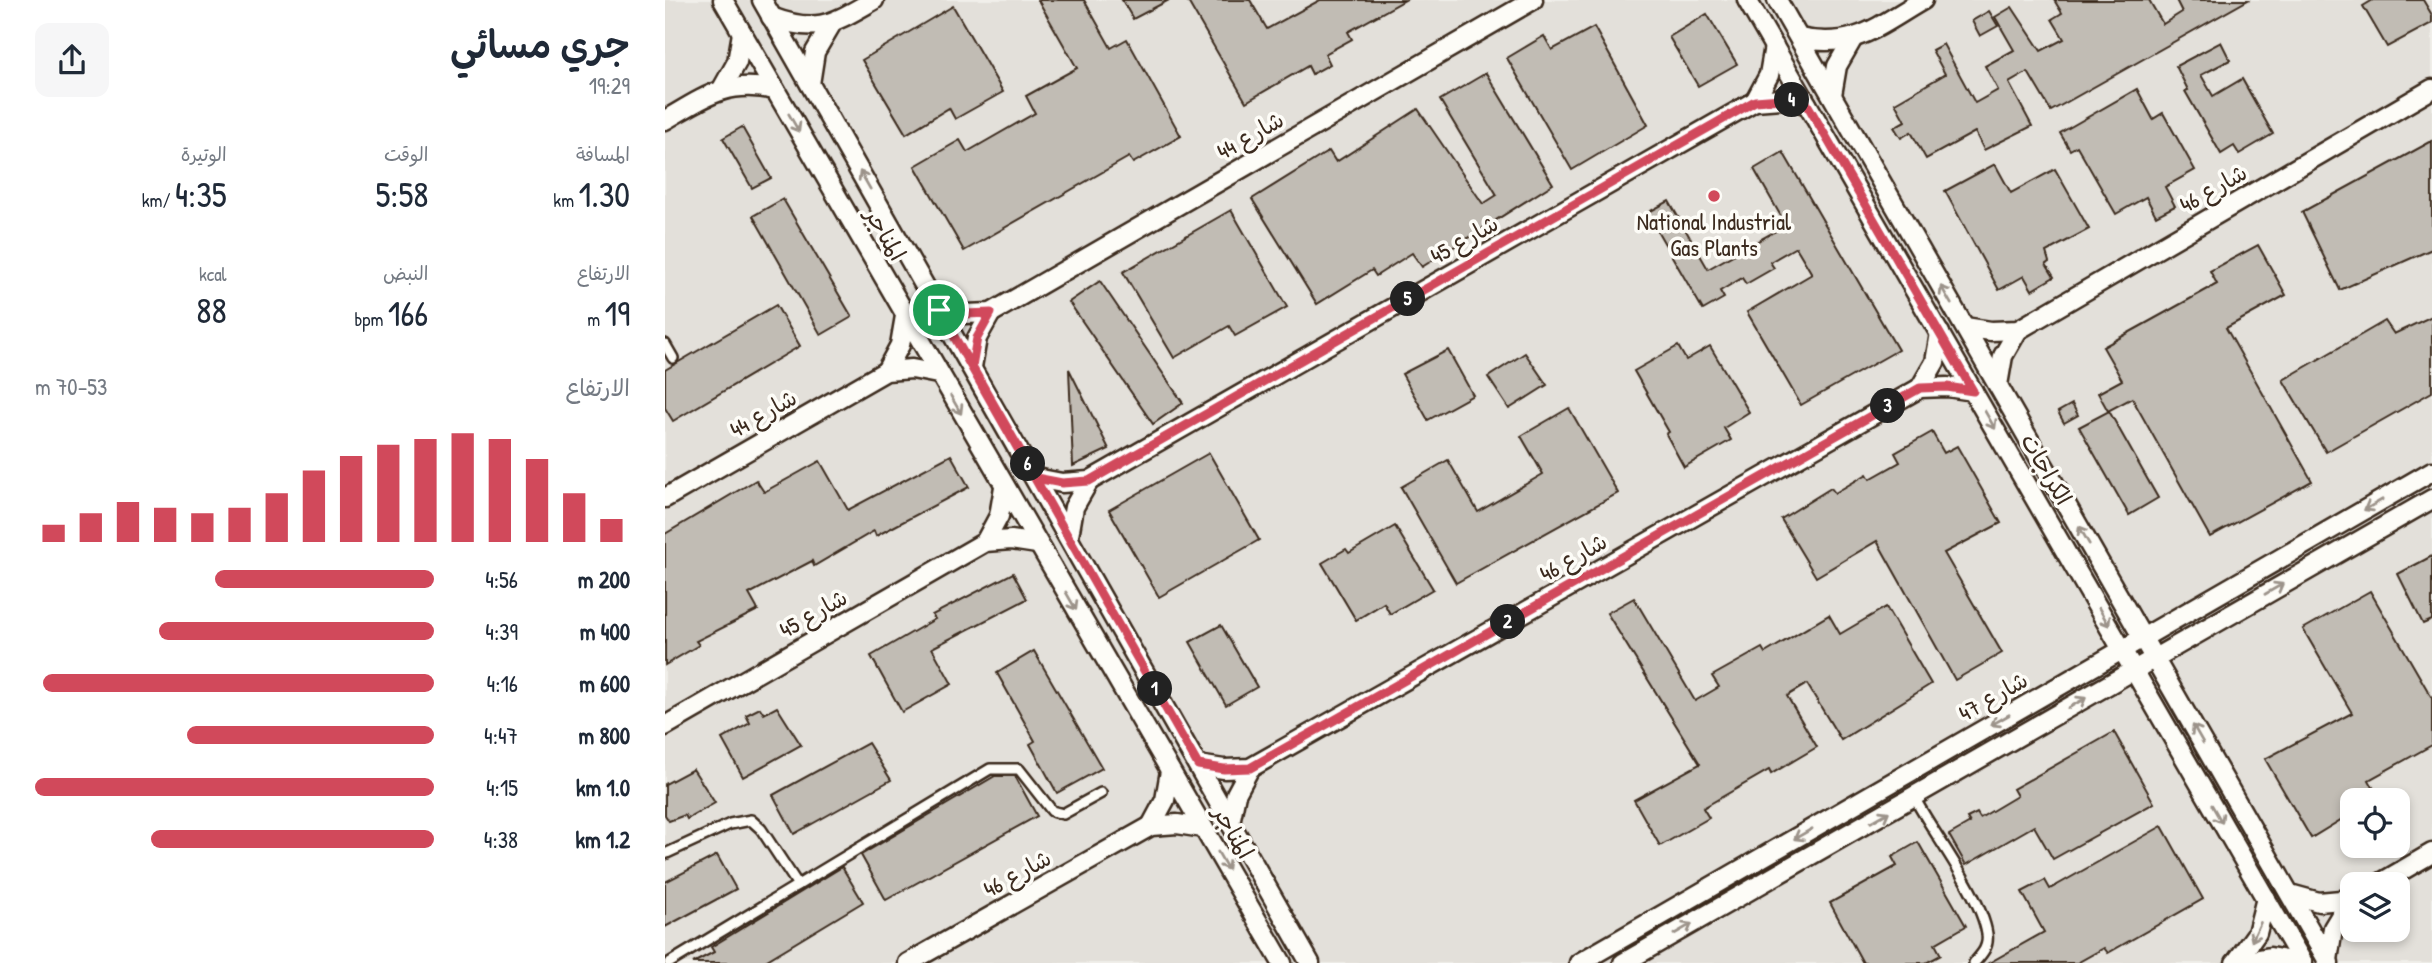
<!DOCTYPE html>
<html lang="ar">
<meta charset="utf-8">
<style>
body{margin:0;font-family:"Patrick Hand","Playpen Sans Arabic",sans-serif;background:#f6f6f7;color:#1f2937;direction:rtl;height:100vh;display:flex;flex-direction:column;font-size:26px;white-space:nowrap}
*{box-sizing:border-box;margin:0}
p{font-size:23px;color:#747a83}
.icon{flex:none;width:38px;height:38px;fill:none;stroke:currentColor;stroke-width:2;stroke-linecap:round;stroke-linejoin:round}
.map{position:relative;flex:1;overflow:hidden;direction:ltr}
.sheet{display:flex;flex-direction:column;background:#fff;width:665px}
.sheet>*{flex:none}
.fabs{position:absolute;left:1675px;top:788px;display:grid;gap:14px}
.fabs a{display:grid;place-items:center;width:70px;height:70px;border-radius:14px;background:#fff;box-shadow:0 4px 10px #0003;font-size:35px}
.pin{position:absolute;display:grid;place-items:center;width:60px;height:60px;color:#fff;margin:-30px;border:4px solid #fff;border-radius:50%;box-shadow:0 2px 7px #0007}
.km{position:absolute;width:35px;height:35px;margin:-18px;border-radius:50%;background:#222;color:#fff;font-size:19px;line-height:35px;text-align:center}
.round{display:grid;place-items:center;flex:none;width:74px;height:74px;border-radius:14px;background:#f6f6f7}
.summary{display:flex;align-items:center;justify-content:space-between;height:119px;padding:0 35px}
h1{font-size:38px;font-weight:600;line-height:52px}
.metrics{display:grid;grid-template-columns:repeat(3,1fr);gap:10px;height:119px;padding:7px 35px}
.metrics div{display:grid;align-content:center}
.metrics b{font-size:35px;font-weight:600}
.metrics small{font-size:19px;font-weight:400}
.metrics p{font-size:19px}
.chart{height:196px;padding:14px 35px}
.chart p{display:flex;justify-content:space-between}
.chart svg{width:100%;height:126px;margin-top:7px;stroke:#d1495b;stroke-width:6}
ul{padding:0 35px;list-style:none;font-size:23px}
li{display:grid;grid-template-columns:112px 84px 1fr;align-items:center;height:52px}
li i{height:18px;border-radius:9px;background:#d1495b}
main{display:flex;flex:1;min-height:0}
.map>svg:first-child{display:block}
.built{fill:#e3e0da;fill-rule:evenodd}
.building{fill:#c1bcb4;stroke:#3b2a1e;stroke-width:2}
.lines{fill:none;stroke-linecap:round;stroke-linejoin:round}
.service-casing{stroke:#3b2a1e;stroke-width:14}
.minor-casing{stroke:#3b2a1e;stroke-width:23}
.service{stroke:#fdfcf7;stroke-width:9}
.minor{stroke:#fdfcf7;stroke-width:18}
.oneway{stroke:#9c938a}
.route-casing{stroke:#fff;stroke-width:14}
.route{stroke:#d1495b;stroke-width:9}
.poi-dot{fill:#d1495b;stroke:#fdfcf7;stroke-width:2.5}
.labels{text-anchor:middle;dominant-baseline:central;stroke-width:7;stroke-linejoin:round;paint-order:stroke}
.street-label{font-size:23px;fill:#3b2a1e;stroke:#fdfcf7}
.poi-label{font-size:23px;fill:#3b2a1e;stroke:#fdfcf7}
</style>
<main>
<div class="map">
<svg width="1767" height="963" viewBox="0 0 1767 963">
<rect width="100%" height="100%" fill="#f1efea"/>
<filter id="ink" filterUnits="userSpaceOnUse"><feTurbulence type="fractalNoise" baseFrequency=".0143" numOctaves="2"/><feDisplacementMap in="SourceGraphic" scale="14" xChannelSelector="R" yChannelSelector="G"/><feConvolveMatrix kernelMatrix="1 2 1 2 8 2 1 2 1" color-interpolation-filters="sRGB"/></filter>
<g filter="url(#ink)">
<path class="built" d="M 0,0 L 1767,0 L 1767,963 L 0,963 ZM 1687,800 L 1732,800 L 1732,845 L 1687,845 ZM 1687,884 L 1732,884 L 1732,929 L 1687,929 Z"/>
<g class="building">
<polygon points="373,0 419,0 446,48 462,39 516,136 468,163 464,157 299,251 250,166 295,140 302,152 370,113 361,96 412,68"/>
<polygon points="457,0 504,0 468,19"/>
<polygon points="522,0 585,0 602,29 655,0 740,0 683,32 687,39 660,54 665,64 647,74 643,66 581,102"/>
<polygon points="1389,0 1484,0 1498,24 1517,12 1511,0 1583,0 1386,111 1363,72 1344,83 1367,126 1319,150 1310,132 1261,159 1246,132 1236,138 1229,127 1240,121 1230,103 1280,74 1267,50 1278,44 1310,103 1333,90 1320,66 1349,50 1330,17 1347,7 1376,51 1399,39 1387,19 1397,13"/>
<polygon points="1708,0 1758,0 1767,15 1767,23 1722,47 1698,6"/>
<polygon points="288,6 338,92 290,119 284,108 241,134 197,60"/>
<polygon points="1324,11 1333,26 1315,36 1307,21"/>
<polygon points="1042,14 1072,64 1033,86 1004,37"/>
<polygon points="929,27 983,125 907,170 842,58 879,36 887,50"/>
<polygon points="1556,42 1565,60 1536,75 1548,96 1577,79 1608,134 1574,154 1569,146 1556,154 1520,91 1523,90 1511,66"/>
<polygon points="821,73 888,184 757,267 747,253 711,276 707,270 652,304 587,199 664,151 671,162 753,109 818,204 832,195 775,100"/>
<polygon points="1472,89 1488,119 1498,113 1530,170 1500,187 1510,206 1491,216 1481,197 1451,214 1412,146 1405,150 1395,133"/>
<polygon points="77,127 106,178 87,188 58,138"/>
<polygon points="1767,141 1767,249 1675,290 1637,212"/>
<polygon points="1118,152 1233,350 1136,405 1082,312 1147,274 1131,247 1105,262 1109,268 1081,284 1077,278 1055,291 1059,298 1038,310 982,213 1004,201 1043,269 1121,225 1089,169"/>
<polygon points="1330,164 1346,193 1390,169 1424,229 1381,252 1384,262 1381,264 1389,277 1367,290 1359,276 1334,290 1280,191"/>
<polygon points="118,199 187,317 156,335 88,216"/>
<polygon points="566,210 622,307 570,336 564,326 509,358 458,272"/>
<polygon points="1593,245 1621,295 1561,328 1647,481 1545,537 1467,398 1443,411 1433,393 1457,380 1438,347 1552,284 1545,271"/>
<polygon points="435,281 518,403 488,424 404,302"/>
<polygon points="111,305 135,346 8,421 0,408 0,370"/>
<polygon points="1767,316 1767,392 1661,452 1618,380 1720,321 1729,334"/>
<polygon points="1013,346 1021,360 1045,346 1084,412 1059,428 1066,440 1019,467 1001,434 1004,432 969,371"/>
<polygon points="783,350 808,395 763,420 737,374"/>
<polygon points="860,353 882,385 844,409 823,377"/>
<polygon points="404,369 444,449 408,466"/>
<polygon points="1407,404 1413,415 1399,423 1393,412"/>
<polygon points="904,408 953,493 791,583 736,487 783,460 813,512 878,474 856,436"/>
<polygon points="1444,411 1493,498 1464,515 1414,427"/>
<polygon points="1267,432 1279,453 1292,446 1336,523 1279,553 1337,653 1290,680 1212,541 1151,577 1116,519 1166,488 1170,493 1202,474 1205,479 1235,462 1230,453"/>
<polygon points="544,453 594,540 494,597 444,510"/>
<polygon points="286,455 304,487 211,536 209,531 149,566 147,561 84,594 93,610 31,641 34,645 0,665 0,534 91,480 99,492 155,461 183,510"/>
<polygon points="730,526 768,589 725,614 719,603 691,620 657,563 681,549 684,553"/>
<polygon points="1767,556 1767,620 1758,624 1733,574"/>
<polygon points="348,573 362,599 267,648 287,684 237,712 206,656 270,619 267,615"/>
<polygon points="1705,591 1767,698 1767,745 1704,780 1715,800 1687,800 1687,813 1646,838 1600,759 1687,713 1638,629"/>
<polygon points="969,598 1030,701 1054,687 1047,676 1097,648 1100,653 1164,615 1175,634 1221,607 1266,684 1176,740 1142,684 1122,696 1152,747 1106,774 1104,770 1038,808 1044,818 995,846 969,800 1035,764 942,613"/>
<polygon points="556,625 592,687 561,705 525,642"/>
<polygon points="369,651 437,768 392,793 365,744 370,741 332,673"/>
<polygon points="112,707 136,745 78,777 57,739 85,723 81,715 95,708 99,714"/>
<polygon points="1449,732 1489,803 1388,859 1369,826 1301,865 1284,835 1305,823 1302,818 1312,813 1315,818 1352,796 1348,789"/>
<polygon points="203,743 226,780 129,834 108,795"/>
<polygon points="28,769 50,803 22,819 20,815 4,821 0,815 0,784"/>
<polygon points="330,776 350,776 372,816 221,900 196,855"/>
<polygon points="1497,826 1538,899 1443,953 1439,948 1412,963 1324,963 1379,932 1357,892 1380,880 1385,889"/>
<polygon points="1253,842 1301,926 1270,944 1276,955 1261,963 1198,963 1165,903 1232,866 1227,857"/>
<polygon points="52,855 71,889 0,927 0,882"/>
<polygon points="177,867 198,902 97,963 28,963 49,952 46,947"/>
</g>
<g class="lines">
<defs>
<g id="service">
<polyline points="0,344 8,358"/>
<path d="M 1249,797 C 1269,835 1316,895 1322,934 C 1324,947 1317,954 1309,963"/>
<polyline points="0,854 65,824 86,820 96,829 133,885"/>
<polyline points="4,963 325,769 354,769 387,811 398,814 436,793"/>
</g>
<g id="minor">
<polyline points="58,0 617,963"/>
<polyline points="97,0 645,963"/>
<polyline points="1082,0 1638,963"/>
<polyline points="1112,0 1664,963"/>
<path d="M 106,17 C 154,35 168,23 209,0"/>
<path d="M 1134,38 C 1189,50 1213,26 1258,0"/>
<polyline points="145,84 150,52 166,25"/>
<polyline points="58,87 72,62 77,33"/>
<polyline points="1167,95 1172,66 1187,40"/>
<polyline points="1090,101 1104,75 1109,46"/>
<path d="M 0,120 C 40,97 62,79 110,90"/>
<polyline points="274,310 300,314 326,313 868,0"/>
<polyline points="1300,327 1326,331 1353,330 1767,89"/>
<polyline points="307,367 312,338 326,313"/>
<polyline points="221,371 235,345 240,316"/>
<polyline points="1333,385 1338,356 1353,330"/>
<polyline points="1255,388 1270,362 1275,333"/>
<polyline points="371,478 397,483 424,481 1090,101 1116,99 1142,104"/>
<polyline points="0,498 221,371 247,369 273,374"/>
<polyline points="404,536 409,507 424,481"/>
<polyline points="320,542 334,516 339,487"/>
<polyline points="0,726 320,542 346,540 372,544"/>
<polyline points="533,765 559,769 585,768 1255,388 1282,387 1308,391"/>
<polyline points="565,823 571,794 585,768"/>
<polyline points="486,826 500,800 505,771"/>
<polyline points="1714,884 1767,853"/>
<polyline points="1625,894 1654,902 1687,899"/>
<polyline points="1663,960 1668,928 1685,900"/>
<polyline points="1571,962 1592,933 1601,898"/>
<polyline points="243,963 486,826 512,824 538,828"/>
<polyline points="914,963 1767,471"/>
<polyline points="958,963 1767,499"/>
<polyline points="1570,963 1605,957 1636,963"/>
</g>
</defs>
<use href="#service" class="service-casing"/>
<use href="#minor" class="minor-casing"/>
<use href="#service" class="service"/>
<use href="#minor" class="minor"/>
</g>
<defs><path id="oneway-shaft" d="M-6 0H5M1.5-3L5.5 0L1.5 3" fill="none" stroke-width="1.6" stroke-linecap="round" stroke-linejoin="round" transform="scale(1.75)"/></defs>
<g class="oneway">
<use href="#oneway-shaft" transform="translate(129 123) rotate(60)"/>
<use href="#oneway-shaft" transform="translate(200 180) rotate(-120)"/>
<use href="#oneway-shaft" transform="translate(1281 295) rotate(-120)"/>
<use href="#oneway-shaft" transform="translate(291 405) rotate(60)"/>
<use href="#oneway-shaft" transform="translate(1325 420) rotate(60)"/>
<use href="#oneway-shaft" transform="translate(1708 505) rotate(150)"/>
<use href="#oneway-shaft" transform="translate(1419 535) rotate(-120)"/>
<use href="#oneway-shaft" transform="translate(1609 589) rotate(-30)"/>
<use href="#oneway-shaft" transform="translate(406 601) rotate(60)"/>
<use href="#oneway-shaft" transform="translate(1439 617) rotate(60)"/>
<use href="#oneway-shaft" transform="translate(1412 703) rotate(-30)"/>
<use href="#oneway-shaft" transform="translate(1335 720) rotate(150)"/>
<use href="#oneway-shaft" transform="translate(1533 734) rotate(-120)"/>
<use href="#oneway-shaft" transform="translate(1552 814) rotate(60)"/>
<use href="#oneway-shaft" transform="translate(1215 817) rotate(-30)"/>
<use href="#oneway-shaft" transform="translate(1138 834) rotate(150)"/>
<use href="#oneway-shaft" transform="translate(558 861) rotate(60)"/>
<use href="#oneway-shaft" transform="translate(1018 929) rotate(-30)"/>
<use href="#oneway-shaft" transform="translate(1591 932) rotate(115)"/>
</g>
</g>
<g class="lines" filter="url(#ink)">
<defs>
<polyline id="route" points="274,310 533,765 559,769 585,768 1255,388 1282,387 1308,391 1142,104 1116,99 1090,101 424,481 397,483 371,478 307,367 312,338 326,313 300,314 274,310"/>
</defs>
<use href="#route" class="route-casing"/>
<use href="#route" class="route"/>
</g>
<circle class="poi-dot" cx="1049" cy="196" r="7"/>
<g class="labels">
<g class="street-label">
<text transform="translate(585 135) rotate(-30)">شارع 44</text>
<text transform="translate(1548 188) rotate(-30)">شارع 46</text>
<text transform="translate(221 234) rotate(60)">المناجر</text>
<text transform="translate(799 239) rotate(-30)">شارع 45</text>
<text transform="translate(98 413) rotate(-30)">شارع 44</text>
<text transform="translate(1382 469) rotate(60)">الكراجات</text>
<text transform="translate(908 557) rotate(-30)">شارع 46</text>
<text transform="translate(148 613) rotate(-30)">شارع 45</text>
<text transform="translate(1328 696) rotate(-30)">شارع 47</text>
<text transform="translate(569 832) rotate(60)">المناجر</text>
<text transform="translate(352 873) rotate(-29)">شارع 46</text>
</g>
<g class="poi-label">
<text x="1049" y="221">National Industrial<tspan x="1049" dy="26">Gas Plants</tspan></text>
</g>
</g>
</svg>
<div class="fabs">
<a><svg class="icon" aria-label="locate" viewBox="0 0 24 24"><circle cx="12" cy="12" r="6"/><path d="M12 2v4M12 18v4M2 12h4M18 12h4"/></svg></a>
<a><svg class="icon" aria-label="layers" viewBox="0 0 24 24"><path d="M12 4l9 5-9 5-9-5zM3 14l9 5 9-5"/></svg></a>
</div>
<div class="pin" style="left:274px;top:310px;background:#1e9e55"><svg class="icon" aria-label="arrive" viewBox="0 0 24 24"><path d="M6 21V4h12l-3 4 3 4H6"/></svg></div>
<b class="km" style="left:490px;top:689px">1</b>
<b class="km" style="left:843px;top:622px">2</b>
<b class="km" style="left:1223px;top:406px">3</b>
<b class="km" style="left:1127px;top:100px">4</b>
<b class="km" style="left:743px;top:299px">5</b>
<b class="km" style="left:363px;top:464px">6</b>
</div>
<section class="sheet">
<div class="summary"><div><h1>جري مسائي</h1><p>19:29</p></div><a class="round"><svg class="icon" aria-label="share" viewBox="0 0 24 24"><path d="M12 15V3M7 8l5-5 5 5M5 13v7h14v-7"/></svg></a></div>
<div class="metrics">
<div><p>المسافة</p><b>1.30<small> km</small></b></div>
<div><p>الوقت</p><b>5:58</b></div>
<div><p>الوتيرة</p><b>4:35<small> /km</small></b></div>
</div>
<div class="metrics">
<div><p>الارتفاع</p><b>19<small> m</small></b></div>
<div><p>النبض</p><b>166<small> bpm</small></b></div>
<div><p>kcal</p><b>88</b></div>
</div>
<div class="chart"><p><span>الارتفاع</span>53–70 m</p>
<svg viewBox="0 0 160 44" preserveAspectRatio="none"><path d="M5 44V38M15 44V34M25 44V30M35 44V32M45 44V34M55 44V32M65 44V27M75 44V19M85 44V14M95 44V10M105 44V8M115 44V6M125 44V8M135 44V15M145 44V27M155 44V36"/></svg>
</div>
<ul>
<li><b>200 m</b>4:56<i style="width:55%"></i></li>
<li><b>400 m</b>4:39<i style="width:69%"></i></li>
<li><b>600 m</b>4:16<i style="width:98%"></i></li>
<li><b>800 m</b>4:47<i style="width:62%"></i></li>
<li><b>1.0 km</b>4:15<i style="width:100%"></i></li>
<li><b>1.2 km</b>4:38<i style="width:71%"></i></li>
</ul>
</section>
</main>
